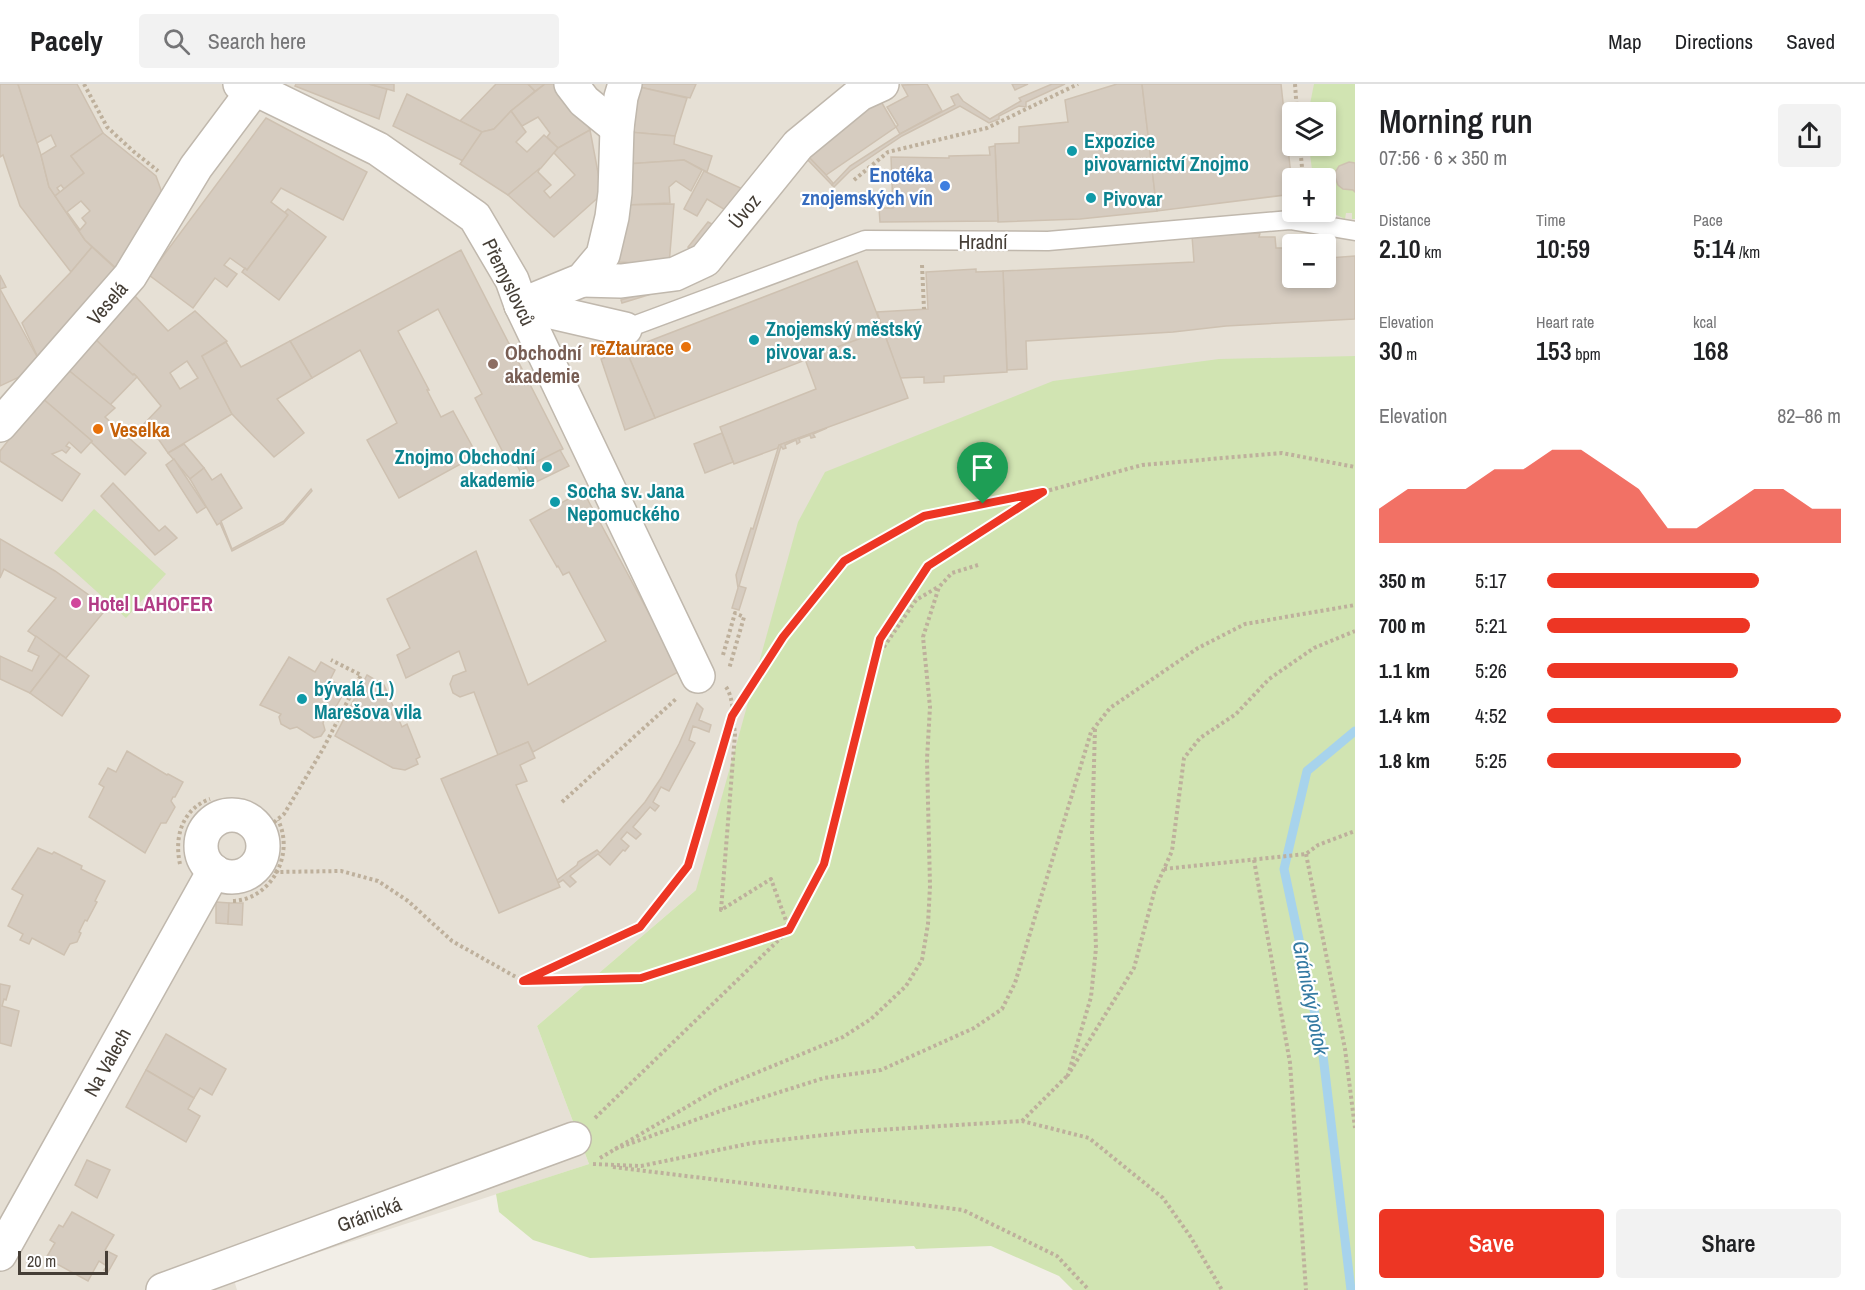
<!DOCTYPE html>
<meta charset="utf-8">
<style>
body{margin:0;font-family:"Archivo Narrow",sans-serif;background:#f2f2f2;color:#202124;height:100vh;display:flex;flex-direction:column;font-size:22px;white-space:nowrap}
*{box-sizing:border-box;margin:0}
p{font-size:20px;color:#757577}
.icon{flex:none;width:33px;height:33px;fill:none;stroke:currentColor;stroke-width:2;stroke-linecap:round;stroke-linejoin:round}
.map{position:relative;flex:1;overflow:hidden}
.details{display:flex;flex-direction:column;background:#fff;width:510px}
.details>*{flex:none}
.tools{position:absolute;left:1282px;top:18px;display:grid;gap:12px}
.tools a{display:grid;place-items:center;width:54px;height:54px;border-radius:6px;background:#fff;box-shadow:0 3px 9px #0003;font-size:30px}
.scale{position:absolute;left:18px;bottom:15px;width:90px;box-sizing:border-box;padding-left:6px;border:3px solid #453e36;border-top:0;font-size:16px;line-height:21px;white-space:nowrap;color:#453e36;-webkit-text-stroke:4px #fff;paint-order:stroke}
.pin{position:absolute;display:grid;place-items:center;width:51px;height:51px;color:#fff;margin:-62px -26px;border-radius:50% 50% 50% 0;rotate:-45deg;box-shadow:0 0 6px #0007}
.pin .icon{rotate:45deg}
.round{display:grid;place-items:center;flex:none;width:63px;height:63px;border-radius:6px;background:#f2f2f2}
.overview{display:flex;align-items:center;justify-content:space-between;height:102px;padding:0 24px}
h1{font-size:33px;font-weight:600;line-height:45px}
.stats{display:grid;grid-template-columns:repeat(3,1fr);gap:9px;height:102px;padding:6px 24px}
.stats div{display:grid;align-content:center}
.stats b{font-size:26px;font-weight:600}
.stats small{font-size:16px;font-weight:400}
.stats p{font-size:16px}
.chart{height:168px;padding:12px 24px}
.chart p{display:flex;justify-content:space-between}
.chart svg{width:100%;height:108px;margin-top:6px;fill:#ed3624;opacity:.7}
.button{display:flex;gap:12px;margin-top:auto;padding:12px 24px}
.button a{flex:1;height:69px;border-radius:6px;background:#ed3624;color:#fff;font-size:24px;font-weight:600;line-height:69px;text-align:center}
.button a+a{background:#f2f2f2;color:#202124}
ul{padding:0 24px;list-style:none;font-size:20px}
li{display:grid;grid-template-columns:96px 72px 1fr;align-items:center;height:45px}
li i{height:15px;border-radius:8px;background:#ed3624}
header{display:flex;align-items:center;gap:36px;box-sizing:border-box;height:84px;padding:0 30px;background:#fff;border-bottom:2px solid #e0e0e0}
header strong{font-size:28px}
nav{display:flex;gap:33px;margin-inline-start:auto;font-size:21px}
.search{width:420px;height:54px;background:#f2f2f2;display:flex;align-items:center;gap:15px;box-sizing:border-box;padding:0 21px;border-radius:6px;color:#757577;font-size:22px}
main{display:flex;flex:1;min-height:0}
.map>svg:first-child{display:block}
.residential{fill:#e6e0d5;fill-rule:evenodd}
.green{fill:#d1e4b2}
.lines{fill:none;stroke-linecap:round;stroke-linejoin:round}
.stream{stroke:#a7d3ec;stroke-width:9}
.building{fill:#d6ccc0;stroke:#cec1b1;stroke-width:1.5;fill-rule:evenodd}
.service-casing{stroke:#c0b8ad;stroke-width:21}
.minor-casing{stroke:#c0b8ad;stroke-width:36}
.path{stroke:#beb09c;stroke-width:4;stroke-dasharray:3 3;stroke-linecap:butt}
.service{stroke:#fff;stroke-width:18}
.minor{stroke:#fff;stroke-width:33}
.route-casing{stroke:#fff;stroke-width:12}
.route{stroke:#ed3624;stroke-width:8}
.culture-dot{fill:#0f9aa8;stroke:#fff;stroke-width:2}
.shop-dot{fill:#3f7fe0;stroke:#fff;stroke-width:2}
.food-dot{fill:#e8710a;stroke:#fff;stroke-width:2}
.education-dot{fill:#8d6e63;stroke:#fff;stroke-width:2}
.hotel-dot{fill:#d1479c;stroke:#fff;stroke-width:2}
.labels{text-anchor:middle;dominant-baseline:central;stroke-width:4.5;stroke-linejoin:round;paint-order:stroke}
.culture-label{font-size:20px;font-weight:bold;fill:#0d838f;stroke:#fff;text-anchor:start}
.shop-label{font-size:20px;font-weight:bold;fill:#366cbe;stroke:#fff;text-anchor:end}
.street-label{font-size:20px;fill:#453e36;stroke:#fff}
.food-label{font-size:20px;font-weight:bold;fill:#c56008;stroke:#fff;text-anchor:end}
.education-label{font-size:20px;font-weight:bold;fill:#785e54;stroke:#fff;text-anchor:start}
.hotel-label{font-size:20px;font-weight:bold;fill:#b23c85;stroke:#fff;text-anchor:start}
.water-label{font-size:21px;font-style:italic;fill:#347aa2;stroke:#fff}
</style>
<header>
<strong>Pacely</strong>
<div class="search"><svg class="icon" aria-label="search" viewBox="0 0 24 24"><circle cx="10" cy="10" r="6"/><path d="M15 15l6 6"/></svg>Search here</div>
<nav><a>Map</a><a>Directions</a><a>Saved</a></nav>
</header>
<main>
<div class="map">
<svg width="1355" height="1206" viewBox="0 0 1355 1206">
<rect width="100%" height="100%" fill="#f2eee7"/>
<path class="residential" d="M 0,0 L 1355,0 L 1355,327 L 696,806 L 537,942 L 589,1080 L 234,1196 L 237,1206 L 0,1206 ZM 1293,28 L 1326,28 L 1326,62 L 1293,62 ZM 1293,94 L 1326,94 L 1326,128 L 1293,128 ZM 1293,160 L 1326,160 L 1326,194 L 1293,194 Z"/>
<g class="green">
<polygon points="1314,0 1355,0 1355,135 1352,135 1352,129 1346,129 1345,135 1326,126 1326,94 1313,94 1309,62 1326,62 1326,28 1311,28 1310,20"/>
<polygon points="1355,272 1355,1206 1073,1206 1059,1192 991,1162 916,1165 914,1162 590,1174 533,1156 499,1128 496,1110 589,1080 537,942 696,806 798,438 825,388 1053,297 1219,275"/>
<polygon points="94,425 166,490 126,534 54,469"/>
</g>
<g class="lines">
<polyline class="stream" points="1351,1206 1322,963 1284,785 1307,687 1355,647"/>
</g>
<g class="building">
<polygon points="0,0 18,0 41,71 49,103 85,156 92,163 71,188 20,122 3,71 0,73"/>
<polygon points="18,0 77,0 103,49 71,72 84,89 64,105 61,101 57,104 60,108 55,112 49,103 41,71 56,62 51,51 37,59"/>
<polygon points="296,0 369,0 387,5 379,35 295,2"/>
<polygon points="369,0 394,0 394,7 387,5"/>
<polygon points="496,0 528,0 535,7 511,27 494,45 482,48 460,37"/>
<polygon points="528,0 545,0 535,7"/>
<polygon points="545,0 564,0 590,46 558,64 547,53 550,49 538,33 522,42 511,27"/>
<polygon points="636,0 696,0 690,14 635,2"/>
<polygon points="927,0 942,27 900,50 896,43 898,41 887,23 908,12 902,1"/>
<polygon points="1012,0 1028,0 1015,6"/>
<polygon points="1052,0 1065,0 1026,18 1026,23 1019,22 999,32 999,35 989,39 960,22 902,52 850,87 834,103 832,101 850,82 900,50 955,21 951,13 958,10 963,17 990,35 1021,17 1019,14"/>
<polygon points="1117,0 1142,0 1157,127 1080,135 998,138 995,60 1019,59 1019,43 1068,38 1065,16"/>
<polygon points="1142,0 1281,0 1293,110 1157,127"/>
<polygon points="635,2 687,14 675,52 629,48"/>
<polygon points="407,10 482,48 463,77 393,42"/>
<polygon points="879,14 896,43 826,91 803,67"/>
<polygon points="511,27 526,48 516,58 527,68 544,51 558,64 541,84 508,111 460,80 482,48 494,45"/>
<polygon points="266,34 367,88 343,136 281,104 271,118 288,131 247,186 230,174 224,181 237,190 227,203 215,194 193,224 149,191"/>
<polygon points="590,46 602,110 554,153 508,111 540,84 538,88 551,101 544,107 550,114 575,91 554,69 558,64"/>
<polygon points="629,48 675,52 674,60 712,72 707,88 684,76 627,80"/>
<path d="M 103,49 L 156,92 L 162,109 L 118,186 L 85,156 L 55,112 L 84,89 L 71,72 ZM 81,117 L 90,127 L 82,134 L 86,139 L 80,146 L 67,128 Z"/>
<polygon points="995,62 998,137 880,138 879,124 893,124 891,73 949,74 949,72 990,71 989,63"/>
<polygon points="803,67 826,91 833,99 832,101 802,70 703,194 622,219 621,216 702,192"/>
<polygon points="684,76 702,86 691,107 676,97 669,103 670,119 626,121 627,80"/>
<polygon points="1349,78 1355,79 1355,108 1353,106 1343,105 1338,101 1335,93 1336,87 1339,82"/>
<polygon points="704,87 747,107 732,130 707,115 697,132 684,125"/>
<polygon points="674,120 669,181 619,178 626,121"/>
<polygon points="288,125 326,153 279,216 242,188 245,184 247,186 288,131 285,128"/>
<polygon points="708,138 721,145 699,171 688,163"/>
<polygon points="1260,149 1259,153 1275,153 1276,164 1293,164 1293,194 1326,194 1326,162 1328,162 1329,174 1355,172 1355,235 1226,242 1173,248 1026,257 1027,285 1007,286 1003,187 1194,178 1192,152"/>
<polygon points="92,163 116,185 40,278 22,239 71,188"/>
<polygon points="461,166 563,365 520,387 514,375 508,378 475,314 482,310 438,225 398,247 429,306 427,306 441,333 453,327 477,371 399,414 367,356 397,339 360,266 312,294 290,257"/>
<polygon points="857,177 883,246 655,334 626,266"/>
<polygon points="976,185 976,188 1003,187 1007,288 944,292 944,298 924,299 924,293 900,294 877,228 928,225 926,188"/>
<polygon points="0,191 6,203 0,205"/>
<polygon points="0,205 40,278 30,288 0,302"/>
<path d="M 135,212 L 168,247 L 195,227 L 227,257 L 202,272 L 232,330 L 168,369 L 159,356 L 143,341 L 161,322 L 137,293 L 134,290 L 133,291 L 94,254 ZM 187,277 L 198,294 L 180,305 L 170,289 Z"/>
<polygon points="883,246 908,314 779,361 778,364 734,380 720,343 816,305 805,275"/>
<polygon points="94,254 133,291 134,290 137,293 110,321 67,285"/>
<polygon points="290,257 312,294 277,315 304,349 274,373 232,330 202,272 226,258 241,283"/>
<polygon points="626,266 655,334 625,346 601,275"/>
<polygon points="67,285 115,324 105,333 146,369 125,391 91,358 92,357 42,314"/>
<polygon points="42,314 92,357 81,369 69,358 66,362 70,364 66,369 62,366 52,370 80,390 62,417 0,377 0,367"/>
<polygon points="827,344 813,350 815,353 811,354 810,351 799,355 800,358 797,360 796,356 785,361 786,364 783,365 781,362 739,502 746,504 739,526 732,524 738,504 736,491 751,444 753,445 779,361"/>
<polygon points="722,349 733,378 705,389 694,360"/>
<polygon points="184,360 204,384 190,395 168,369"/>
<polygon points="560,366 569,382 534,399 526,383"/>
<polygon points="174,375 206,423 197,429 166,381"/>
<polygon points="204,384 212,396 221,390 242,424 221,437 232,465 284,437 311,405 312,407 283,440 232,467 220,439 217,441 190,395"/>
<polygon points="113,399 159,447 165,442 177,454 155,471 101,412"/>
<polygon points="583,407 680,587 533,668 528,658 498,671 474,608 460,613 453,609 450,600 453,592 466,587 459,567 406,594 397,571 410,564 387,515 476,467 528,601 606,557 569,488 563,491 558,482 557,483 530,436"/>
<polygon points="0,455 55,487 107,524 66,574 28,547 56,514 4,485 0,494"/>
<polygon points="36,552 60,570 30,609 0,595 0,572 32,587 39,572 28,567"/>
<polygon points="60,570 89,592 62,632 30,609"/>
<polygon points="289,573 315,588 321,578 335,586 330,596 346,605 333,628 329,626 323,639 325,646 321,652 314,654 297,643 290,645 281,640 279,633 281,630 260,621"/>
<polygon points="367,591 384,601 402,643 407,640 420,673 416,675 418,680 405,686 393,684 335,652"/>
<polygon points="697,619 703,625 699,636 711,641 709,648 693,642 689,656 695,659 669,707 661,703 653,718 659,722 655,727 650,723 633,743 641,750 636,755 627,748 621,755 629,762 625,767 623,766 610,781 598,770 570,792 576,798 570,803 563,796 558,799 557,796 577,781 578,778 597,766 600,769 645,718 661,694 679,660"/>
<polygon points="528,658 535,674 520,681 527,697 516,701 560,803 499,829 441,695"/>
<polygon points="127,667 167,691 168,690 183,698 175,713 173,713 171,717 175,723 166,739 161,739 145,769 89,733 104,703 99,700 108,684 116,688"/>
<polygon points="38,764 52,770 54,768 82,782 81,785 105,797 95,817 97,818 87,837 85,836 79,848 81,849 77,858 70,860 64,871 32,854 29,860 20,856 23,850 8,842 23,811 12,805"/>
<polygon points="216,818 229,819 228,840 216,839"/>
<polygon points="229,819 243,819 242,841 228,840"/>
<polygon points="0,900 10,902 6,916 4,915 2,922 19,927 11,962 0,959"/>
<polygon points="166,950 226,985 212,1011 200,1004 194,1014 146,986"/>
<polygon points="146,986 194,1014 188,1025 200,1032 186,1058 126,1023"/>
<polygon points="87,1076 110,1086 97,1114 75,1101"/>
<polygon points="72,1128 114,1151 105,1166 117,1172 108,1188 104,1186 107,1182 99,1177 88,1197 46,1174 55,1159 50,1156 59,1141 63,1143"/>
</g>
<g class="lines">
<defs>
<polyline id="service" points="625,245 865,156 1048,157 1290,136 1355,147"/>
<g id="minor">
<polyline points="240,0 255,5 378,65 475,133 512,196 521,221 698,592"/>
<polyline points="571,0 584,17 617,44"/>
<polyline points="582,196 621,197 675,190 705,176 798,61 860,10 882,0"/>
<polyline points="521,221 582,196 603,171 612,133 615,109 617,44 621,13 625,0"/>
<polyline points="521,221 625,245"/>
<polyline points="0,341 130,192 196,83 258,0"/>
<circle cx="232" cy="762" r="31"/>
<polyline points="0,1170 214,787"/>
<polyline points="163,1206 574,1055"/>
</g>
</defs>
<use href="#service" class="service-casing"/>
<use href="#minor" class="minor-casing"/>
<g class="path">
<polyline points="84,0 107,43 133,67 158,87"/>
<polyline points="1295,0 1297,28"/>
<polyline points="1300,62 1303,94"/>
<polyline points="854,96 888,68 987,44 1078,0"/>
<polyline points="922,181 924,225"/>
<polyline points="723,571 735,529 744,533 729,585"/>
<polyline points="877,573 916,516 938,503"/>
<path d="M 726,603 C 734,614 733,636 735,650 L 721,826 L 771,795 L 789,845"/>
<polyline points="1095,645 1092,750 1096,864 1091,913 1068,991 1134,884 1155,805 1172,767 1184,674 1200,654 1236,630 1269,595 1314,564 1355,547"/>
<polyline points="562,718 677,614"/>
<polyline points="260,750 284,730 323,665 361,591 331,576"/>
<polyline points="1306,770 1345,965 1355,1044"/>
<polyline points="1254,776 1290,979 1306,1206"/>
<polyline points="259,778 277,788 341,787 378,797 408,817 452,857 523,897 641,894 788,846"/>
<path d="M 180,780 C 174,753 182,725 210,715"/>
<polyline points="1164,785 1306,770 1318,761 1355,747"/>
<path d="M 233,817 C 272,815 295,770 278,736"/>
<polyline points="523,897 640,843 688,782 732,632 783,553 844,477 924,432 1043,408 1142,381 1282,369 1355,383"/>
<polyline points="595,1034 789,846 824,779 880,555 929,482 1040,410"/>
<polyline points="1022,1037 1068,991"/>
<polyline points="615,1065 723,1026 824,994 881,986 974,944 1002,925 1015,899 1091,648 1110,624 1198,564 1245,540 1355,521"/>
<polyline points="600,1074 717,1005 843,953 871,935 906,902 922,876 928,840 930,802 927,675 930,623 923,553 939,503 952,489 978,481"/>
<polyline points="593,1080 641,1082 752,1059 861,1047 1022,1037 1089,1054 1163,1114 1190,1152 1222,1206"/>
<polyline points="613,1083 963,1126 1057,1172 1089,1206"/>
</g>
<use href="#service" class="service"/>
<use href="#minor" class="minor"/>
</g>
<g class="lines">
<defs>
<polygon id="route" points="1043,408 928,482 880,555 824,780 789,846 641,894 523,897 640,843 688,782 732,632 783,553 844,477 924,432"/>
</defs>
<use href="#route" class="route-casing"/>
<use href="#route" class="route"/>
</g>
<g class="culture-dot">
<circle cx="1072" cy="67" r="6"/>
<circle cx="1091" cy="114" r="6"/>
<circle cx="754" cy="256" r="6"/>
<circle cx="547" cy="383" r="6"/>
<circle cx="555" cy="418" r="6"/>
<circle cx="302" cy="615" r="6"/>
</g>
<circle class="shop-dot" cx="945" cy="102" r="6"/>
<g class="food-dot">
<circle cx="686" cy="263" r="6"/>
<circle cx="98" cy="345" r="6"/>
</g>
<circle class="education-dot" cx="493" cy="280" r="6"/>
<circle class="hotel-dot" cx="76" cy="519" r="6"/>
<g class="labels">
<g class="culture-label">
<text x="1084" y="56">Expozice<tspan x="1084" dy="23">pivovarnictví Znojmo</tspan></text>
<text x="1103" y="114">Pivovar</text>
<text x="766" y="244">Znojemský městský<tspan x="766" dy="23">pivovar a.s.</tspan></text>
<text x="535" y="372" text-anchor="end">Znojmo Obchodní<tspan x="535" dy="23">akademie</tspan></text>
<text x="567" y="406">Socha sv. Jana<tspan x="567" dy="23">Nepomuckého</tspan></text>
<text x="314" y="604">bývalá (1.)<tspan x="314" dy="23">Marešova vila</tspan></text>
</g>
<g class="shop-label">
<text x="933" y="90">Enotéka<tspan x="933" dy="23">znojemských vín</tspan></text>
</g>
<g class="street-label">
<text transform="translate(744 127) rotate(-51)">Úvoz</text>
<text x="983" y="157">Hradní</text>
<text transform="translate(509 198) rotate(64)">Přemyslovců</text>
<text transform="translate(107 219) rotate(-49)">Veselá</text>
<text transform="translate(107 978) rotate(-61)">Na Valech</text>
<text transform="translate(369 1130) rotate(-20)">Gránická</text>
</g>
<g class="food-label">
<text x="674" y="263">reZtaurace</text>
<text x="110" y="345" text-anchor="start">Veselka</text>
</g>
<g class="education-label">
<text x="505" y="268">Obchodní<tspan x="505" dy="23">akademie</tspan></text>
</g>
<g class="hotel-label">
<text x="88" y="519">Hotel LAHOFER</text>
</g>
<g class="water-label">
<text transform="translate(1311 914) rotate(79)">Gránický potok</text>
</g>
</g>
</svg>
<div class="tools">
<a><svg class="icon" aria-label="layers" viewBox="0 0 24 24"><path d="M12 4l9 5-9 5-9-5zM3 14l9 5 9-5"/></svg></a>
<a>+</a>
<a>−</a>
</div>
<div class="scale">20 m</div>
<div class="pin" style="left:983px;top:420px;background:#1e9e55"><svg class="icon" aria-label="arrive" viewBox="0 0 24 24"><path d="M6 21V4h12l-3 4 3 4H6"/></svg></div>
</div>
<section class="details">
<div class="overview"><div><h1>Morning run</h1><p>07:56 · 6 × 350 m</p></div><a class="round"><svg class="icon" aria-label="share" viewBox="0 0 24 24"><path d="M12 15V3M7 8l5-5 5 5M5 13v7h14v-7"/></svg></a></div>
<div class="stats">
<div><p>Distance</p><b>2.10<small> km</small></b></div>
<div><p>Time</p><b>10:59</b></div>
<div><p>Pace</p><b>5:14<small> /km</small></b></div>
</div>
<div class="stats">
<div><p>Elevation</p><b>30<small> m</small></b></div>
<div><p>Heart rate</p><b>153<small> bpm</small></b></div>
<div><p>kcal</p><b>168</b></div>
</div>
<div class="chart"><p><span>Elevation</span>82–86 m</p>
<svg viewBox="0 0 160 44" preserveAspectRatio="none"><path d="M0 44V30L10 22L20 22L30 22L40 14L50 14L60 6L70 6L80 14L90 22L100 38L110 38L120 30L130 22L140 22L150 30L160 30V44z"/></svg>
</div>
<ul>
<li><b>350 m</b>5:17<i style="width:72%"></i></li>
<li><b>700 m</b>5:21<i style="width:69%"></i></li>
<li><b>1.1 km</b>5:26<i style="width:65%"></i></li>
<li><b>1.4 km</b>4:52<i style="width:100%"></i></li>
<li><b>1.8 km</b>5:25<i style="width:66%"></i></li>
</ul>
<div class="button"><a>Save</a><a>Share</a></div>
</section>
</main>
